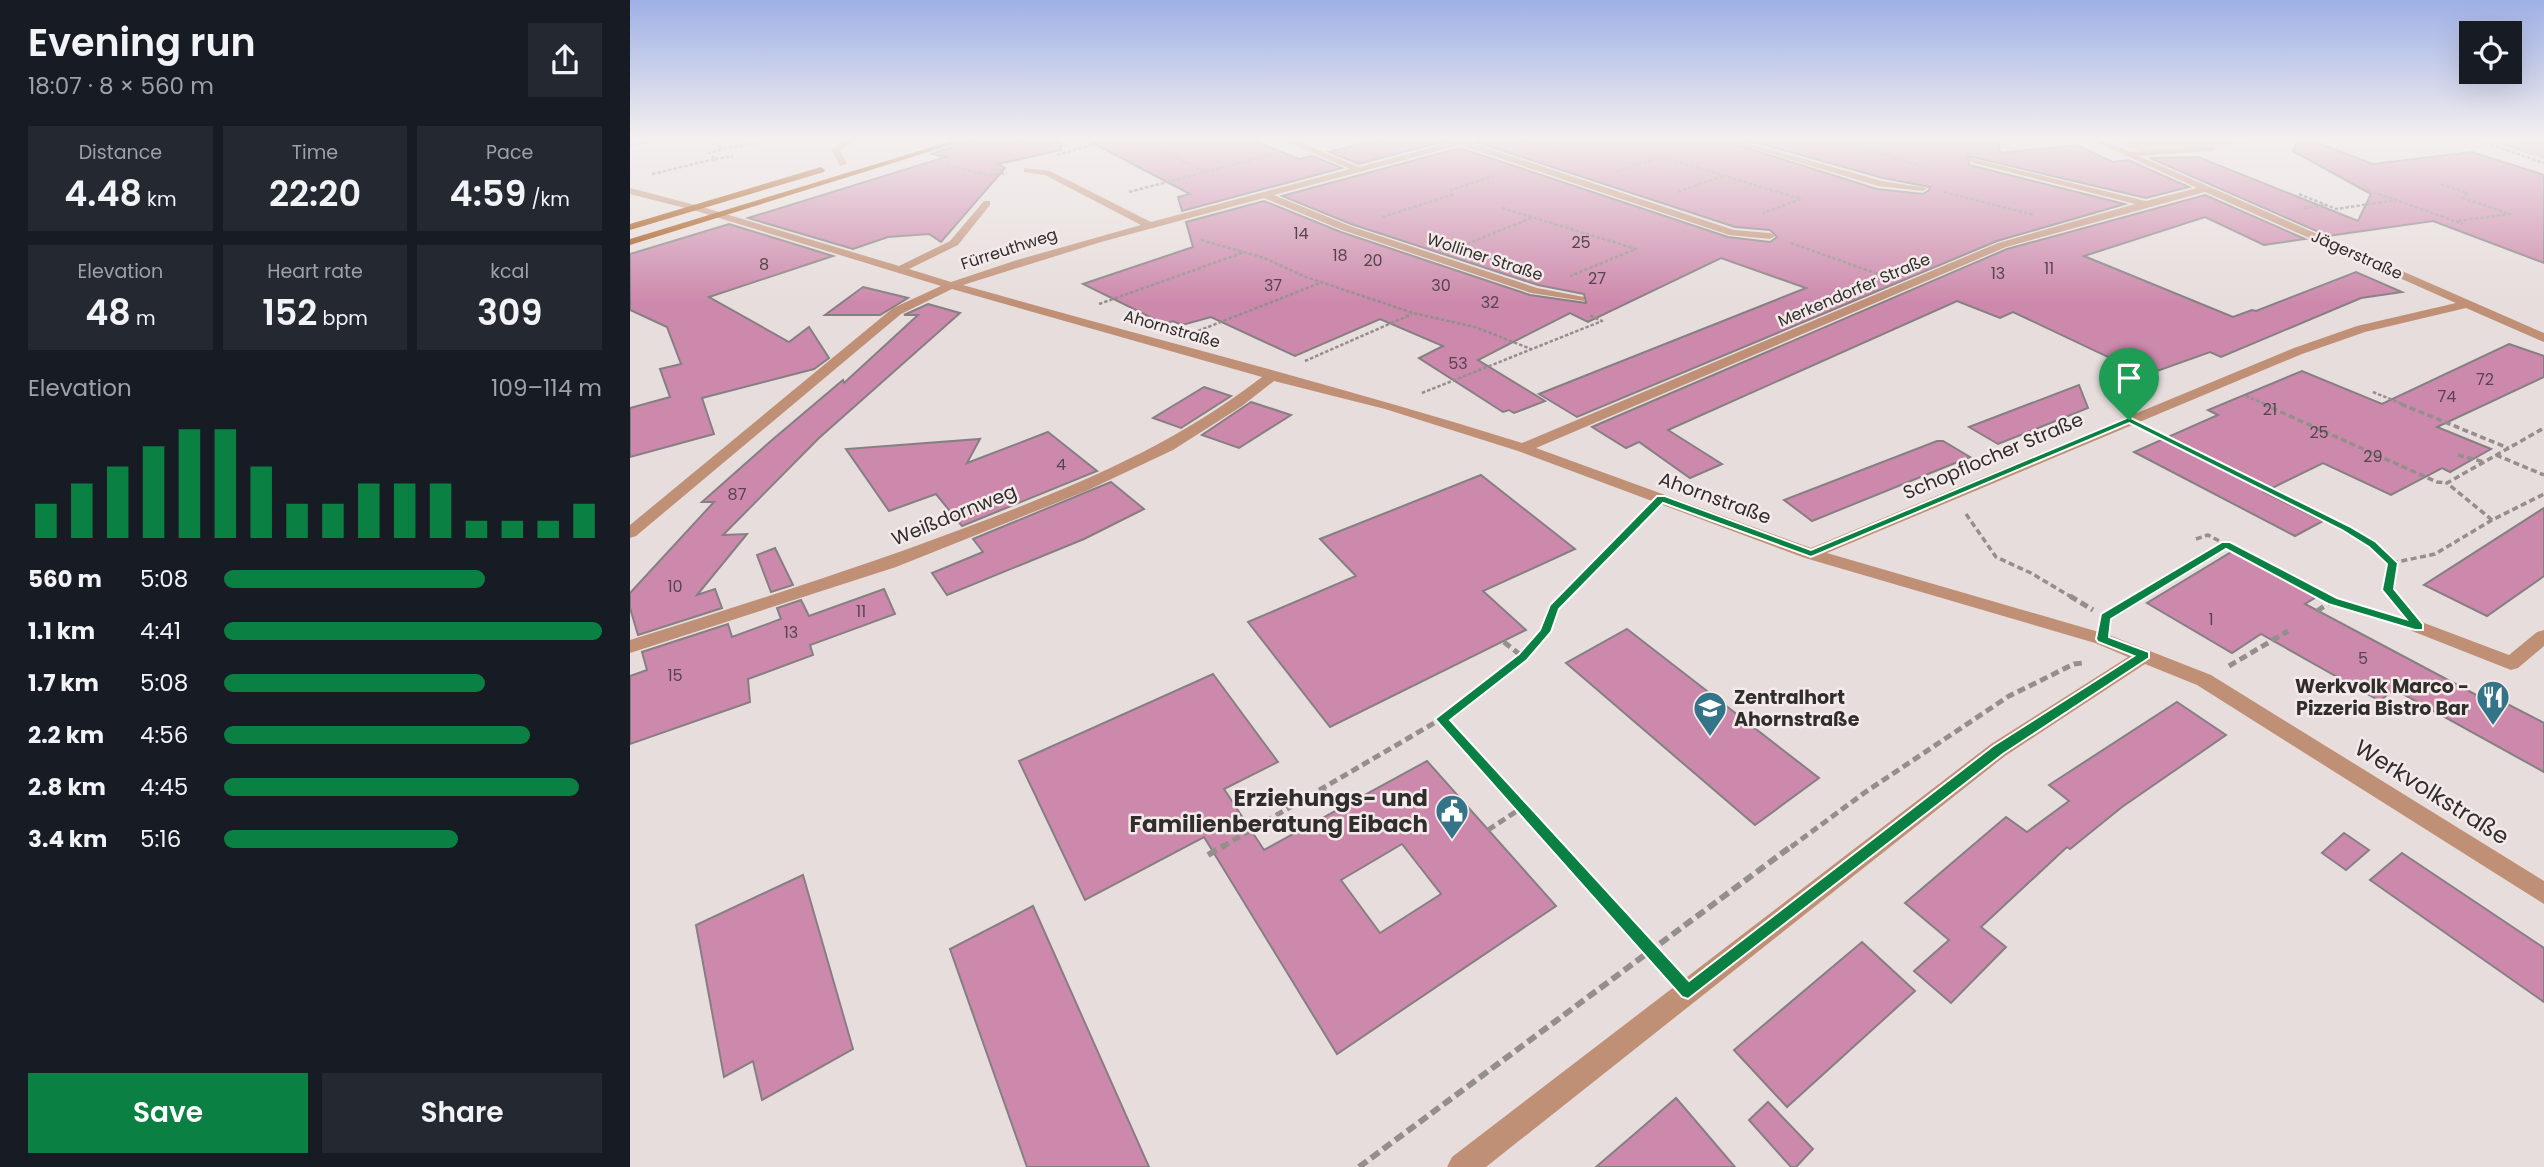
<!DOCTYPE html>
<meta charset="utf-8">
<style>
body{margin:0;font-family:Poppins,sans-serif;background:#242831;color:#f1f3f6;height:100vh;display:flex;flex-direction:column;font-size:26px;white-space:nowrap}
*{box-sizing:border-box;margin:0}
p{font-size:23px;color:#9ea1a6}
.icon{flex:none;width:38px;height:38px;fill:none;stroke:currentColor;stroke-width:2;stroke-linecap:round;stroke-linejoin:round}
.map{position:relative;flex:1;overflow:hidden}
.panel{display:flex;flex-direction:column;background:#171b24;width:630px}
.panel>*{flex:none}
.tools{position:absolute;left:1829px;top:21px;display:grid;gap:14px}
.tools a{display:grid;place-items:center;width:63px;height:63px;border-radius:0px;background:#171b24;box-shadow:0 7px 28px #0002;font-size:35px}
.pin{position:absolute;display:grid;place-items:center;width:60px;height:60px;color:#fff;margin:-72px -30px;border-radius:50% 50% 50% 0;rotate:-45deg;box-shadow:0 0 7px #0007}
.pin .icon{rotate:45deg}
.round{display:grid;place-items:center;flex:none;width:74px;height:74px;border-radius:0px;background:#242831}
.summary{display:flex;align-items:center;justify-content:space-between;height:119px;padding:0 28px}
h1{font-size:38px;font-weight:600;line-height:52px}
.metrics{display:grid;grid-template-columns:repeat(3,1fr);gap:10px;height:119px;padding:7px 28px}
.metrics div{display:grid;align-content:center;border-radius:0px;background:#242831;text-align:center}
.metrics b{font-size:35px;font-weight:600}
.metrics small{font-size:19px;font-weight:400}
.metrics p{font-size:19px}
.chart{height:196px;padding:14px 28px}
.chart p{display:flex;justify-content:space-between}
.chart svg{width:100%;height:126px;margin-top:7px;stroke:#0b8043;stroke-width:6}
.primary-button{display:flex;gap:14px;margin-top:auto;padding:14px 28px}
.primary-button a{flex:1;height:80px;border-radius:0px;background:#0b8043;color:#fff;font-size:28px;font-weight:600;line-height:80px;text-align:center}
.primary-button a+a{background:#242831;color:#f1f3f6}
ul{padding:0 28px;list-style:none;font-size:23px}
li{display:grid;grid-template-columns:112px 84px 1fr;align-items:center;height:52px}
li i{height:18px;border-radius:9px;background:#0b8043}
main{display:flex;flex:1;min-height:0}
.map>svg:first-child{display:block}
.green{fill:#c7b18b}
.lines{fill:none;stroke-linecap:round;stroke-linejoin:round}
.stream{stroke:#d3a9e4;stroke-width:5}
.building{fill:#cd89ac;stroke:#867f82;stroke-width:2;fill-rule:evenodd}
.path-far3{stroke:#948e8d;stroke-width:2.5;stroke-dasharray:3.5 2;stroke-linecap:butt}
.path-far2{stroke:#948e8d;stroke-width:3.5;stroke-dasharray:6 3.5;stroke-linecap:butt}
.path-far1{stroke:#948e8d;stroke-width:5;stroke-dasharray:8 4.5;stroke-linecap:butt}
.path{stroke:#948e8d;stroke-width:6;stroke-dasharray:10 5;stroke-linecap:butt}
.minor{fill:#c09076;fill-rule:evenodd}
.major{fill:#9d4a06;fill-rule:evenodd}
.route{fill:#0b8043;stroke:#fff;stroke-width:2;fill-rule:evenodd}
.labels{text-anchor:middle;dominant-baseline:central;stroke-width:5;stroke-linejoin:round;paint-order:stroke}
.number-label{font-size:16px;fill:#57444d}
.far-street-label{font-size:16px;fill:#302d2d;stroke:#f3eae9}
.street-label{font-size:19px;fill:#302d2d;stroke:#f3eae9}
.poi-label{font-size:19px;font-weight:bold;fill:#302d2d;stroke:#f3eae9;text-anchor:end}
.near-street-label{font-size:23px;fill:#302d2d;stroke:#f3eae9}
.near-poi-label{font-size:23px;font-weight:bold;fill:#302d2d;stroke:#f3eae9;text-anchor:end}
</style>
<main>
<section class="panel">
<div class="summary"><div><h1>Evening run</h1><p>18:07 · 8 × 560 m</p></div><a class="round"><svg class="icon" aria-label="share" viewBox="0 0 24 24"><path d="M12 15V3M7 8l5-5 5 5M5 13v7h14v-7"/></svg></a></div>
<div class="metrics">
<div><p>Distance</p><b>4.48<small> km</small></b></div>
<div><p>Time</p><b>22:20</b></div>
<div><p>Pace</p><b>4:59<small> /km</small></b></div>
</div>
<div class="metrics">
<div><p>Elevation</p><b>48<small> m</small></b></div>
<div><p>Heart rate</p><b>152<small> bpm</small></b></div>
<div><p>kcal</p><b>309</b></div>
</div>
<div class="chart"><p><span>Elevation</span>109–114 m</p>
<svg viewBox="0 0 160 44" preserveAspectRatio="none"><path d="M5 44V32M15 44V25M25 44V19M35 44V12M45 44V6M55 44V6M65 44V19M75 44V32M85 44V32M95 44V25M105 44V25M115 44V25M125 44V38M135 44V38M145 44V38M155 44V32"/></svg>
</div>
<ul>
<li><b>560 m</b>5:08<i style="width:69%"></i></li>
<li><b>1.1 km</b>4:41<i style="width:100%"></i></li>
<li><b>1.7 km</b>5:08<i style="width:69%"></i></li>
<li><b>2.2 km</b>4:56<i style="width:81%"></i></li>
<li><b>2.8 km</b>4:45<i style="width:94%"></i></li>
<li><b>3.4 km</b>5:16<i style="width:62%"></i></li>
</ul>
<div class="primary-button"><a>Save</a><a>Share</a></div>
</section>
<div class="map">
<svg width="1914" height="1167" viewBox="0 0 1914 1167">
<rect width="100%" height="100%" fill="#e6dddc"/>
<g class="green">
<polygon points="1714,139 1600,144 1512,152 1485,140"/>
<polygon points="1881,139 1914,139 1914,159 1875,146"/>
</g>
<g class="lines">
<polyline class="stream" points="1860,139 1914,151"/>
</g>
<g class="building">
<polygon points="343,139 430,139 431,150 368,164 375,168 311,242 299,234 258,237 223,249 118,218 316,157 302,154"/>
<polygon points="455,139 620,139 669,159 683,156 712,168 552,211 548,197 560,194"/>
<polygon points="750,139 822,139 729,164 699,152"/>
<polygon points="847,139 1088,139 1247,189 1293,194 1299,190 1300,187 1253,178 1113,139 1368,139 1370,153 1446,145 1483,162 1498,160 1559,187 1516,198 1338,156 1339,165 1495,204 1367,241 947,417 909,394 1176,288 1091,258 958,322 940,313 848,360 915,401 884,413 879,410 873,412 789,358 813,346 750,319 665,356 581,317 552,325 543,321 534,324 453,284 563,247 556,222 634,201 711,232 900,295 956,303 954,294 908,285 721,224 652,196 830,148 1098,237 1140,242 1147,237 1140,230 1105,227 846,142"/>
<polygon points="1669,139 1677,139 1743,164 1842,152 1914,175 1914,263 1803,221 1698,236 1520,158 1568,157 1728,221 1741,194 1663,151"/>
<polygon points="1575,195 1675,239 1634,245 1575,217 1454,256 1603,317 1622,310 1626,311 1726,272 1772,292 1731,298 1591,357 1580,352 1516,375 1383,312 1370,318 1327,301 1038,430 1092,464 1060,478 1009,442 996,448 962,427 1377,249"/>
<polygon points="99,224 203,256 79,297 159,342 179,327 199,358 184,369 72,398 84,434 0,457 0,408 40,397 30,369 51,364 37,327 0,310 0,254"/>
<polygon points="233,287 278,298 250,315 195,315"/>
<polygon points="298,304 330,313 189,438 93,535 117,534 67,595 85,589 92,608 8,635 0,608 0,593 84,502 72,502 142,440 213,380 214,383 288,315 274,315"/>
<polygon points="1879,344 1914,356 1914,377 1807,427 1861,449 1820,472 1812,468 1761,495 1693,463 1634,492 1693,521 1665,536 1504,452 1588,415 1578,410 1672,371 1752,404"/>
<polygon points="1449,385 1458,408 1368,444 1339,427"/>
<polygon points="574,387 601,396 551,428 523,418"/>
<polygon points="621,402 661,415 609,448 572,435"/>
<polygon points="418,432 467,471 332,526 306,494 259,511 216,449 350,439 337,463"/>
<polygon points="1307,441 1313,441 1340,457 1182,521 1154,500"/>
<polygon points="851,475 945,549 853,591 896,630 700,727 618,622 726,576 690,539"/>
<polygon points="481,482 514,509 454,539 317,595 302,573 353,552 343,539"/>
<polygon points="1914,508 1914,576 1857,616 1794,585"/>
<polygon points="145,548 163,585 141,592 127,555"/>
<polygon points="1603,551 1688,596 1675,604 1850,697 1856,693 1914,723 1914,772 1764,689 1750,701 1631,634 1602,653 1517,603"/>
<polygon points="254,589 265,614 180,645 183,655 118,679 120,702 0,744 0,676 17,670 12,652 98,624 102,637 151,619 147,608 171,600 179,616"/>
<polygon points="997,629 1086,698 1189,778 1125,825 936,663"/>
<path d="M 583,674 L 648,762 L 594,789 L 634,850 L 797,761 L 926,906 L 707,1054 L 574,837 L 455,900 L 389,761 ZM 772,844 L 811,894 L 750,933 L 711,880 Z"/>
<polygon points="1547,702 1596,735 1492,807 1440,849 1437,847 1351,927 1376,947 1321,1003 1284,971 1319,940 1275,903 1376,817 1397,832 1439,801 1419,785"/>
<polygon points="1714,833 1739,850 1716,870 1692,853"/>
<polygon points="1772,853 1914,948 1914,1002 1740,880"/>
<polygon points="173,875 223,1049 132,1100 123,1061 94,1077 66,925"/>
<polygon points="403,906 519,1167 397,1167 320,949"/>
<polygon points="1232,942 1285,991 1157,1107 1104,1050"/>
<polygon points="1046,1098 1105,1167 966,1167 1008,1131"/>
<polygon points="1138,1102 1183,1149 1166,1167 1161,1167 1119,1120"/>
</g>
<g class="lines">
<g class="path-far3">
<polyline points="80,139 93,149 146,139"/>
<polyline points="506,139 576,172 643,154"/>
<polyline points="1205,139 1297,168"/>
<polyline points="1845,139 1914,163"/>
<polyline points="1897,139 1914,140"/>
<polyline points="0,145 34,139"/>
<polyline points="923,151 966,139"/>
<polyline points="427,155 483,139"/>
<polyline points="85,159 103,156"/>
<polyline points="317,165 357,175 377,173"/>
<polyline points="987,171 1032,157 1171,199 1133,213"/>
<polyline points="22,174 85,159 79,153 93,149"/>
<polyline points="1811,184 1837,193 1833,198 1880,214 1826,221"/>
<polyline points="1738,190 1833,224"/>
<polyline points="499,192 575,172"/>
<polyline points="1048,192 1093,176"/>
<polyline points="1314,192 1404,215"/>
<polyline points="1669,194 1706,209 1766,200"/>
<polyline points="872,208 1006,249 940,276"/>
<polyline points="1674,208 1697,205"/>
<polyline points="752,217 822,195 821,190 864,176"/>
<polyline points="571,240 634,258 676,277 783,313 845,327 901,349"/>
<polyline points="1161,243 1248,274"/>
<polyline points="832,246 901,218"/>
<polyline points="469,304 612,253"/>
<polyline points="568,331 690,283"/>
<polyline points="675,361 782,314"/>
<polyline points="1743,392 1775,405"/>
<polyline points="792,393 972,321 959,315"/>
<polyline points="1616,396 1637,405"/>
</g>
<g class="path-far2">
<polyline points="1633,404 1807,482 1817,483"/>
<polyline points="1771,404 1878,448"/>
<polyline points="1528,434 1715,528 1743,544 1762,563"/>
<polyline points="1828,455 1854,462"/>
<polyline points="1866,455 1914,475"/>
<polyline points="1336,514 1366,557 1401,573 1443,598"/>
<polyline points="1862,520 1817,483 1914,428"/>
<polyline points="1566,539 1578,535 1595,544"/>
<polyline points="933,598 1014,517"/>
<polyline points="1508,598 1596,545 1697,598"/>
<polyline points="1765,598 1758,590 1762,563 1805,554 1862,520 1914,494"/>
</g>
<g class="path-far1">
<polyline points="1440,596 1463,610"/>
<polyline points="1693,596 1702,601"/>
<polyline points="1763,596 1775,610"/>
<polyline points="1687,611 1702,601 1765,620"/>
<polyline points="1478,616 1510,596"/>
<polyline points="874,642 893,657"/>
<polyline points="1599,666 1658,631"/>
<polyline points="811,720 926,847"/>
<polyline points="693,790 709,809"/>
<polyline points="858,830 890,809"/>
<polyline points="592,847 811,719 893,657 916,632 924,607 935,596"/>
<polyline points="1161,847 1234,793 1379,696 1444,664 1453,663"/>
</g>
<g class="path">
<polyline points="925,845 1038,970"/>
<polyline points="578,855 595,845"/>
<polyline points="729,1167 1163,845"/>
</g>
<g class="minor">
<polygon points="219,139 229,139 210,150 217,164 210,166 201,149"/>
<path d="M 651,139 L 662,139 L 729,167 L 832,139 L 845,139 L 839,142 L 1104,230 L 1140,233 L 1145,236 L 1140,239 L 1099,235 L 830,145 L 644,195 L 720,226 L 907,288 L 954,297 L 954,301 L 901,293 L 712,230 L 634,198 L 471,242 L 333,285 C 519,338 708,385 892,443 L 1368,243 L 1505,204 L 1340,162 L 1340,158 L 1516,201 L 1567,188 L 1459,139 L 1470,139 L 1500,152 L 1587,146 L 1584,151 L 1509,156 L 1914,333 L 1914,342 L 1836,308 L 1735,332 L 1672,354 L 1197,553 L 1479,635 L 1581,675 L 1914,881 L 1914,904 L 1567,685 L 1515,664 L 1375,756 L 856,1167 L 817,1167 L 822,1157 L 1361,744 L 1498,657 L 1465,643 L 1175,558 L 888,451 L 755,409 L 644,381 L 612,406 L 543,450 L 456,491 L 266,567 L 0,653 L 0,640 C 121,602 242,564 361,518 C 461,479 546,443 632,377 L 322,289 L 271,314 L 6,536 L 0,538 L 0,525 L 263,308 L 311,286 L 63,210 L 0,194 L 0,188 L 69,206 L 269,266 L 320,241 L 354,201 L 360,201 L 360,205 L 328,245 L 279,269 L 321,282 L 387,260 L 511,225 L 415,175 L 394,172 L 394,168 L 420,171 L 521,222 L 720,169 ZM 1575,192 L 1826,303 L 1727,326 L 1664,348 L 1181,548 L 906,448 L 1376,247 Z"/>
<polygon points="1091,139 1104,139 1252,181 1298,188 1293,191 1248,186"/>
<polygon points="1789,621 1879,655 1907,632 1914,630 1914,646 1888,668 1881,670 1782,631 1780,627 1782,623"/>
</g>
<g class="major">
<polygon points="328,139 340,139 0,245 0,239"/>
<polygon points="191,167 195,170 194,172 0,230 0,224"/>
</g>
</g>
<linearGradient id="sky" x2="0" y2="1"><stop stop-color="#9fb0e6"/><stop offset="0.46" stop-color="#f4f0ef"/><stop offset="1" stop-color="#f4f0ef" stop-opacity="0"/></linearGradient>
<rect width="1914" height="302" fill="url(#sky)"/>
<path class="route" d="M 1499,417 L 1719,526 L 1746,542 L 1768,563 L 1764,589 L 1793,624 L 1793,630 L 1785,630 L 1698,604 L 1596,549 L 1481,619 L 1479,637 L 1519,652 L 1519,658 L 1373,754 L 1058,999 L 1052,997 L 805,719 L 889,654 L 910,630 L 920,605 L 1027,496 L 1035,496 L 1181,550 ZM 1499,423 L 1712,530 L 1739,547 L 1757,564 L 1752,590 L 1776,619 L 1707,598 L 1600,542 L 1592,542 L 1471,614 L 1466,639 L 1468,642 L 1504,656 L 1363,746 L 1059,981 L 820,720 L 897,660 L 921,632 L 929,609 L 1033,503 L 1181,557 Z"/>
<defs>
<symbol id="restaurant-pin" viewBox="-11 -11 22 30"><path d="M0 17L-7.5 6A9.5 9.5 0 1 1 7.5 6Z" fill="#347488" stroke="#f3eae9"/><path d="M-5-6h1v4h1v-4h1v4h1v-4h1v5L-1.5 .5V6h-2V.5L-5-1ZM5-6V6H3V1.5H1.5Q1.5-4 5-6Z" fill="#fff"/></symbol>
<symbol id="school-pin" viewBox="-11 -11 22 30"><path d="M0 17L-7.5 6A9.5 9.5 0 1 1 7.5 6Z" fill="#347488" stroke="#f3eae9"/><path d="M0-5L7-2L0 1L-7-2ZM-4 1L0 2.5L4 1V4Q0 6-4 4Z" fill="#fff"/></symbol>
<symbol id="civic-pin" viewBox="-11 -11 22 30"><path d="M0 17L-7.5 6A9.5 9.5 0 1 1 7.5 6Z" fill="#347488" stroke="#f3eae9"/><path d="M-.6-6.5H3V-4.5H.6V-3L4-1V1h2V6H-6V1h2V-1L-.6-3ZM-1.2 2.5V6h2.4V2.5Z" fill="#fff"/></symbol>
</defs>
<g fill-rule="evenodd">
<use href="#restaurant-pin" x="1844" y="678" width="38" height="52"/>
<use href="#school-pin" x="1061" y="689" width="38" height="52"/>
<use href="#civic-pin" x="803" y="792" width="38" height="52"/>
</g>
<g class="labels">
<g class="number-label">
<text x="671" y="233">14</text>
<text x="951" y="242">25</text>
<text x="710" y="255">18</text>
<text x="743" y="260">20</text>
<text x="134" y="264">8</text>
<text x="1419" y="268">11</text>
<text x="1368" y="273">13</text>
<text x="967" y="278">27</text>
<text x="643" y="285">37</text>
<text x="811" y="285">30</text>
<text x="860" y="302">32</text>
<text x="828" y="363">53</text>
<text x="1855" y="379">72</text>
<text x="1817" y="396">74</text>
<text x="1640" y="409">21</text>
<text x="1689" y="432">25</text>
<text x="1743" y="456">29</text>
<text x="431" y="464">4</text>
<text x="107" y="494">87</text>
<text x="45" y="586">10</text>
<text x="231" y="611">11</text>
<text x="1581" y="619">1</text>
<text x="161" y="632">13</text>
<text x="1733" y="658">5</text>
<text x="45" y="675">15</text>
</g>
<g class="far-street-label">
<text transform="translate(379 249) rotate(-18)">Fürreuthweg</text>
<text transform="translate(1727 255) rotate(24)">Jägerstraße</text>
<text transform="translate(855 257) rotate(18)">Wolliner Straße</text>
<text transform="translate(1224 290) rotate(-23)">Merkendorfer Straße</text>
<text transform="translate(542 329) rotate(16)">Ahornstraße</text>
</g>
<g class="street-label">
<text transform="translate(1363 456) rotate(-23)">Schopflocher Straße</text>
<text transform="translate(1085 498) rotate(20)">Ahornstraße</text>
<text transform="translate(324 515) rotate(-22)">Weißdornweg</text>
</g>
<g class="poi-label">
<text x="1839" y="686">Werkvolk Marco -<tspan x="1839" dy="22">Pizzeria Bistro Bar</tspan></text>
<text x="1104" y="697" text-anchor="start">Zentralhort<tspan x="1104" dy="22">Ahornstraße</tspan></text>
</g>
<g class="near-street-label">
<text transform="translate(1802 792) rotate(32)">Werkvolkstraße</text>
</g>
<g class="near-poi-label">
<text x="798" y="798">Erziehungs- und<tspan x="798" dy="26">Familienberatung Eibach</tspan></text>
</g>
</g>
</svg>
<div class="tools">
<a><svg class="icon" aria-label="locate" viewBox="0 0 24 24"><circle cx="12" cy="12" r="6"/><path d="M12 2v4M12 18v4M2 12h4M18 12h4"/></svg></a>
</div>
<div class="pin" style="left:1499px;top:420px;background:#1e9e55"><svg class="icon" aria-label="arrive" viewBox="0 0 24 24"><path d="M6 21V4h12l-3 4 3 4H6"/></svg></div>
</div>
</main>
